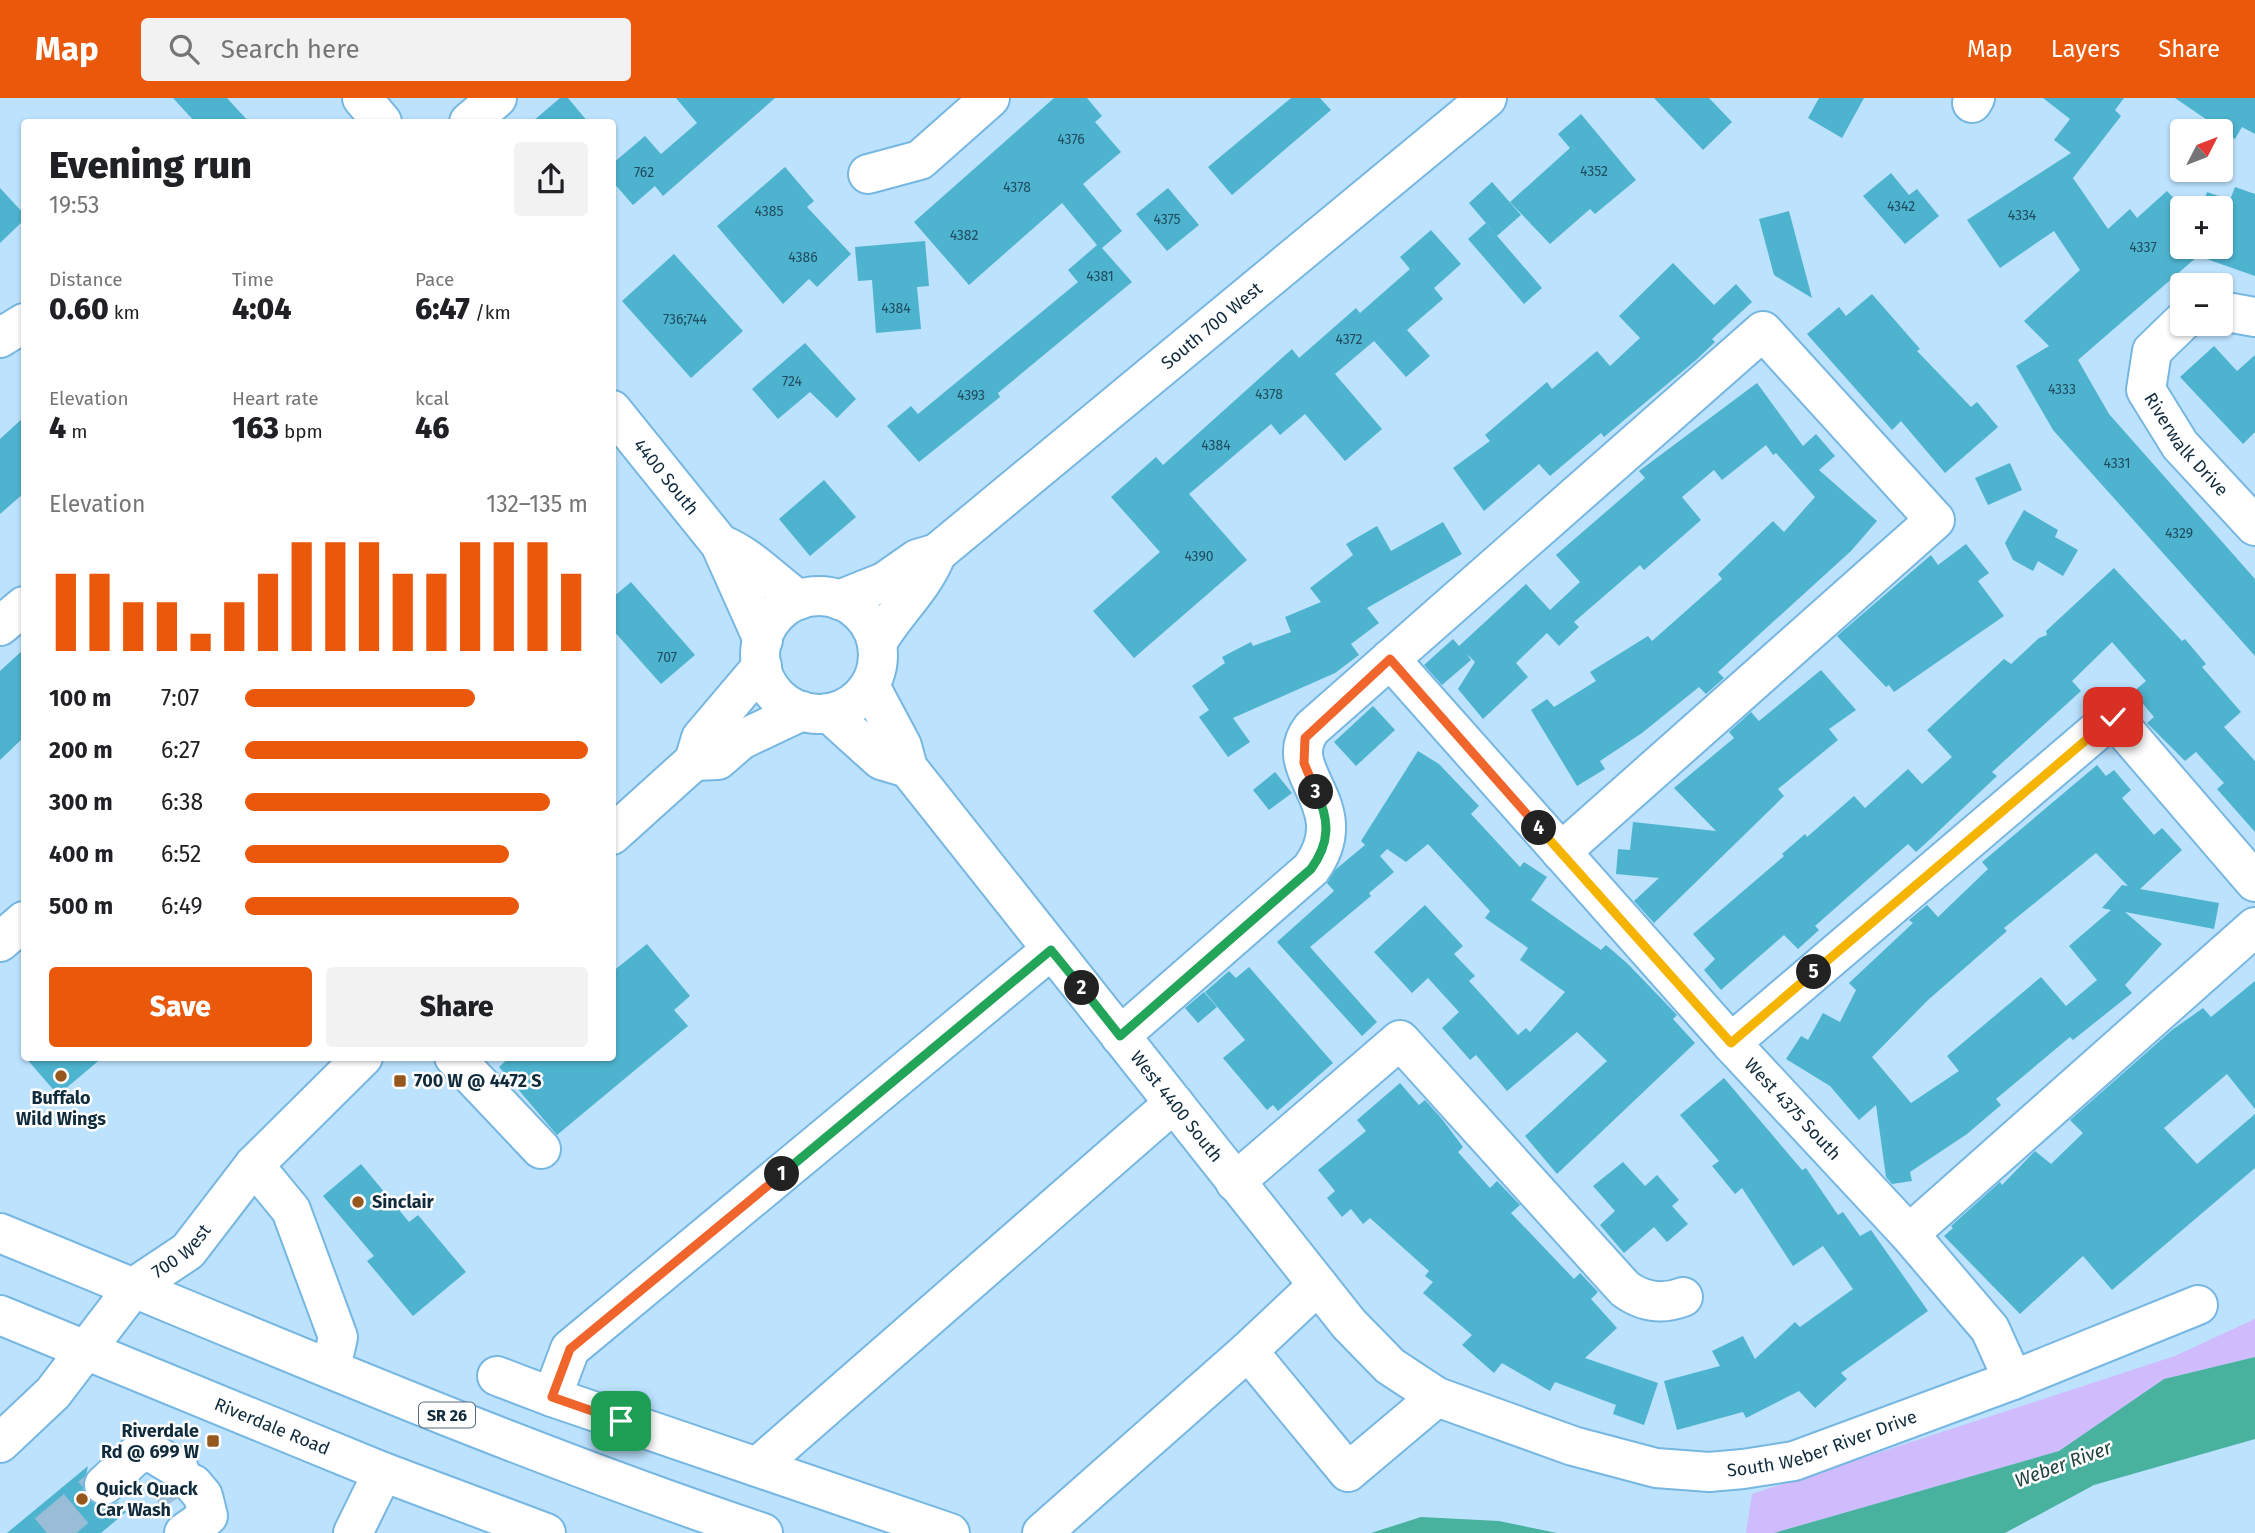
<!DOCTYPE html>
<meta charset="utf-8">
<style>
body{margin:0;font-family:"Fira Sans",sans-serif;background:#f2f2f2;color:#202124;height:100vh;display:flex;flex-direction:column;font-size:26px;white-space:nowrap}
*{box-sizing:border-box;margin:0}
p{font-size:23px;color:#757577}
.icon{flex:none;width:38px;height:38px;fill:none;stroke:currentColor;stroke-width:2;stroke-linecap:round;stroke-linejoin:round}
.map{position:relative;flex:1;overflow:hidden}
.side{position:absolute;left:21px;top:21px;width:595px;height:942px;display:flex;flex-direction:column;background:#fff;border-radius:7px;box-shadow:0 2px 5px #0004}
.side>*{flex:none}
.needle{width:46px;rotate:48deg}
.buttons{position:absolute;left:2170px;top:21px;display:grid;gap:14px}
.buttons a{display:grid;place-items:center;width:63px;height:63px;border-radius:7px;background:#fff;box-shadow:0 2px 5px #0004;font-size:35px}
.pin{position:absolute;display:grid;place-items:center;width:60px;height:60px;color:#fff;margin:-30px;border-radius:14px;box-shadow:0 4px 10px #0006}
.km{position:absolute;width:35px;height:35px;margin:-18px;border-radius:50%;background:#222;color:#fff;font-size:19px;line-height:35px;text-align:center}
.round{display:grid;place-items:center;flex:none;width:74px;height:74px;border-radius:7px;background:#f2f2f2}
.headline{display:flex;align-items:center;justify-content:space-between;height:119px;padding:0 28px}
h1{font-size:38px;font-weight:800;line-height:52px}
.stats{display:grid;grid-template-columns:repeat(3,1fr);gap:10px;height:119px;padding:7px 28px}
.stats div{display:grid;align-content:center}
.stats b{font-size:30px;font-weight:800}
.stats small{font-size:19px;font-weight:400}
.stats p{font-size:19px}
.chart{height:196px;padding:14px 28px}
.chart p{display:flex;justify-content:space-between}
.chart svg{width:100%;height:126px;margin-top:7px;stroke:#ea580c;stroke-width:6}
.primary-button{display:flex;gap:14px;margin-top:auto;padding:14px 28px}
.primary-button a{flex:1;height:80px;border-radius:7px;background:#ea580c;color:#fff;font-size:28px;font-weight:800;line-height:80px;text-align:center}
.primary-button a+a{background:#f2f2f2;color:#202124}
ul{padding:0 28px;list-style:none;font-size:23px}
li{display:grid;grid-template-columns:112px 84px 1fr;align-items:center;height:52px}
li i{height:18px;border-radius:9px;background:#ea580c}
header{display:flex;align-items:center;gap:42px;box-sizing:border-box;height:98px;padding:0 35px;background:#ea580c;color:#fff}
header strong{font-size:33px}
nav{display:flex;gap:38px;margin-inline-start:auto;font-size:24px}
.search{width:490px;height:63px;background:#f2f2f2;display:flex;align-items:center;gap:18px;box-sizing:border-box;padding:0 24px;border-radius:7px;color:#757577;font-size:26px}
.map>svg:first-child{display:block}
.green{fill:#d0bbfc}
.water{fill:#49b29f}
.building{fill:#4eb3cf;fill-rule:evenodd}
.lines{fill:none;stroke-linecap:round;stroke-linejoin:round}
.minor-tunnel{stroke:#9abdd7;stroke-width:38;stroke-dasharray:38 19;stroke-linecap:butt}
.minor-casing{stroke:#76b7e2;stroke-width:42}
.major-casing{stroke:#76b7e2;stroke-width:42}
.minor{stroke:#fff;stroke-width:38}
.major{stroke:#fff;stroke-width:38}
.split-1-casing{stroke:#fff;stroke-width:14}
.split-2-casing{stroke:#fff;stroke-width:14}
.split-3-casing{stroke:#fff;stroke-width:14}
.split-4-casing{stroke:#fff;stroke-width:14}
.split-5-casing{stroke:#fff;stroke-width:14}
.split-6-casing{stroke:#fff;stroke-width:14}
.split-1{stroke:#f0652b;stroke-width:9}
.split-2{stroke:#22a559;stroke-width:9}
.split-3{stroke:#22a559;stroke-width:9}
.split-4{stroke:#f0652b;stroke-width:9}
.split-5{stroke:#f5b400;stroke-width:9}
.split-6{stroke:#f5b400;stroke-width:9}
.poi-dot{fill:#97581e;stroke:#fefefe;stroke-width:2.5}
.labels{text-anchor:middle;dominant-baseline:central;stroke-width:5;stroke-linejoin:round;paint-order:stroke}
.number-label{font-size:14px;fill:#204d61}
.shield{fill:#fefefe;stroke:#576a76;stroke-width:2}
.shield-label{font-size:16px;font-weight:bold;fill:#102b3c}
.street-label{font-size:18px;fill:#102b3c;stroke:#fefefe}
.poi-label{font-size:18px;font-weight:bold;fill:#102b3c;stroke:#fefefe;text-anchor:start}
.water-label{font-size:19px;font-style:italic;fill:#22423c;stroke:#fefefe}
</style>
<header>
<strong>Map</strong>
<div class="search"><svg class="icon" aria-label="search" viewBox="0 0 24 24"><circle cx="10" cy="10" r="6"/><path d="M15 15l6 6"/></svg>Search here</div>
<nav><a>Map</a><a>Layers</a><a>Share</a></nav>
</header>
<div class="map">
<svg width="2255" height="1435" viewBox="0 0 2255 1435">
<rect width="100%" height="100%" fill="#bce2fe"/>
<polygon class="green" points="2255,1221 2255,1259 2164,1281 2059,1353 1774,1435 1746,1435 1752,1396 2175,1258"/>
<g class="water">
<polygon points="2255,1259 2255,1341 2094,1387 2005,1435 1774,1435 2059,1353 2164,1281"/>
<polygon points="1421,1419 1499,1423 1557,1435 1371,1435"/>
</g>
<g class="building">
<polygon points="173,0 227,0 249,24 195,24"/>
<polygon points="560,0 568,0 588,24 532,24"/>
<polygon points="676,0 775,0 663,98 655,88 633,107 612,83 612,66 645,38 661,56 697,25"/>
<polygon points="1054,0 1087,0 1102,18 1095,24 1121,54 1083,86 1122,133 1102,150 1132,184 998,295 1000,299 919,364 887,328 911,308 918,316 1078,184 1068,172 1097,147 1062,105 969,187 914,124"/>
<polygon points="1291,0 1320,0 1331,12 1232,97 1208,69"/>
<polygon points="1654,0 1709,0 1732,24 1703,52"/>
<polygon points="1819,0 1864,0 1842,40 1808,20"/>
<polygon points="2043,0 2124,0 2115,12 2121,18 2073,80 2108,131 2130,111 2137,120 2167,93 2183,110 2182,149 2221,149 2221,110 2202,110 2207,94 2230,102 2235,89 2255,96 2255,178 2198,158 2078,262 2109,316 2255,481 2255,558 2053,332 2016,268 2049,248 2024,223 2080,172 2054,133 2000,170 1967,122 2071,55 2054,42 2070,21"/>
<polygon points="2175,0 2255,0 2255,36 2242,29 2235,41"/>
<polygon points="1581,16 1636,82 1595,116 1590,111 1550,146 1510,104 1570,50 1558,36"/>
<polygon points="785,69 814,103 807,109 851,156 817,189 809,181 783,206 717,128"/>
<polygon points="1891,75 1909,97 1917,91 1939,118 1905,146 1863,98"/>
<polygon points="1492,84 1521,117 1497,138 1469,105"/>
<polygon points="0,90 24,116 24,122 0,145"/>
<polygon points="1168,90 1199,127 1167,153 1136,116"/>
<polygon points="1789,113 1812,200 1774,177 1759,121"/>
<polygon points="1486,125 1542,190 1524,206 1468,141"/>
<polygon points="1431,132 1461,166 1434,190 1443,201 1407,232 1430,258 1406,279 1374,243 1335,276 1382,331 1345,363 1305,316 1280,337 1271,326 1189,396 1247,462 1134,560 1093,513 1160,454 1111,399 1156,359 1163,367 1292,251 1299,260 1356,210 1360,215 1410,171 1400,159"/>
<polygon points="925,143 929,188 917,189 921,231 876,235 872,182 858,183 855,149"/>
<polygon points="674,156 743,233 691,280 622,203"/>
<polygon points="1673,165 1714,207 1736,186 1752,204 1712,241 1715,244 1696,262 1604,339 1601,335 1550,378 1539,366 1484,413 1453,370 1490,343 1485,337 1547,284 1552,291 1597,253 1610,268 1640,240 1619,218"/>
<polygon points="1872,196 1920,251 1917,253 1971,309 1977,304 1998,329 1945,375 1901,323 1892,332 1807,236 1839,209 1846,218"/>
<polygon points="805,245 856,301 837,320 810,294 778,321 752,291"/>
<polygon points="2214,248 2237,273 2255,257 2255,334 2243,346 2180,279"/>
<polygon points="1757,285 1803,348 1816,336 1835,358 1819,372 1877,423 1851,453 1718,574 1724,580 1706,596 1699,589 1642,635 1600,663 1605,671 1577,688 1531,612 1547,601 1554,609 1596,583 1590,574 1648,538 1652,543 1722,481 1718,476 1773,423 1784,434 1815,399 1776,355 1773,357 1766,347 1722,382 1714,372 1682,399 1701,422 1644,472 1640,467 1574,524 1579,529 1559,548 1547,535 1516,565 1528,579 1483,621 1458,591 1475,564 1467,556 1471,562 1442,587 1424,567 1453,541 1459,548 1526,486 1550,512 1580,484 1556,457 1645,380 1639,373"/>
<polygon points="24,319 24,395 0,416 0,341"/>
<polygon points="2010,365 2022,392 1988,407 1975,380"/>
<polygon points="824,382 856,419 810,458 779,421"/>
<polygon points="2024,412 2058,432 2055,439 2078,452 2063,478 2038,463 2033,473 2013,462 2005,445"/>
<polygon points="1443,424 1462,456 1367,510 1379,525 1351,546 1359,557 1335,575 1233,620 1250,644 1228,659 1199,619 1209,612 1192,588 1225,565 1222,559 1251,544 1253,548 1291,534 1285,519 1321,504 1310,490 1353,457 1346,446 1377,428 1391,453"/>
<polygon points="1966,446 1989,475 1978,483 2004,518 1894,594 1889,587 1886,589 1837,538 1931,457 1938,467"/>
<polygon points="2114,470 2182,543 2185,541 2206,566 2202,569 2241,614 2224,629 2255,663 2255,734 2217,691 2224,685 2196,654 2185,663 2147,625 2154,619 2133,594 2146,583 2112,544 2072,583 2081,593 1992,674 1997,678 1926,745 1916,754 1908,746 1815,828 1819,832 1798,851 1784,837 1721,892 1704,872 1715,861 1693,836 1784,758 1782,756 1805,736 1807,739 1854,698 1865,710 1908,671 1922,686 1952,659 1927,632 2004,561 2011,566 2039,540 2047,537 2046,533"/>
<polygon points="631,484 695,557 661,586 612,531 612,500"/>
<polygon points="24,551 24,639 0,662 0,573"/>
<polygon points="1821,572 1856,612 1829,631 1838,642 1778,691 1784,698 1654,825 1634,803 1659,780 1616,776 1618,751 1630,752 1633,724 1716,733 1674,690 1734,640 1729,634 1751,614 1759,623"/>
<polygon points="1373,608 1395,632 1356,668 1334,644"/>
<polygon points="1418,653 1439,666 1479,708 1471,716 1520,769 1524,764 1547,779 1531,802 1601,852 1606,847 1628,866 1677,917 1673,921 1695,945 1557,1076 1525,1038 1607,963 1577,934 1507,993 1476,957 1470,962 1442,930 1459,914 1428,880 1412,895 1374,854 1425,807 1463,848 1454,856 1475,878 1469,883 1518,937 1526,930 1530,934 1565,894 1520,862 1528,850 1485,820 1490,813 1428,746 1406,764 1387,751 1380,758 1394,774 1369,795 1371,798 1310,849 1377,924 1362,938 1277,844 1334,793 1327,785 1335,772 1365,747 1361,743"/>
<path d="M 2097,667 L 2106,678 L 2114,672 L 2131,692 L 2122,700 L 2154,737 L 2162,730 L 2182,752 L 2140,791 L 2219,805 L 2214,831 L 2125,814 L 2162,846 L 2125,887 L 2132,895 L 2073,942 L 2070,939 L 1996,1001 L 2001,1007 L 1967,1036 L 1910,1074 L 1912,1083 L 1892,1086 L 1886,1079 L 1876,1007 L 1859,1022 L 1830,988 L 1786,961 L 1801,938 L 1808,942 L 1823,915 L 1840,924 L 1856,892 L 1849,885 L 1913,825 L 1909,822 L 1927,807 L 1938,819 L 1988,771 L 1982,764 ZM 2096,755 L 2128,788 L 2122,787 L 2102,810 L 2111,812 L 2069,848 L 2097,882 L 2066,908 L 2041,879 L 1947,958 L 1959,973 L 1911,1005 L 1872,959 L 1928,902 L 2007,833 L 2004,830 Z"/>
<polygon points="1275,674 1292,695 1269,712 1253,692"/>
<polygon points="647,846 690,898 674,912 688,928 557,1037 499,969 510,959 612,959 612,874"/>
<polygon points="1249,869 1333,965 1278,1013 1273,1007 1267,1012 1223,960 1245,942 1205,894 1229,873 1236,880"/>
<polygon points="2255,883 2255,1011 2227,976 2164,1030 2197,1066 2255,1016 2255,1070 2112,1192 2083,1158 2020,1216 1944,1138 1953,1130 1951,1128 2000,1084 2002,1087 2035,1053 2051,1066 2083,1035 2070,1022 2172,932 2203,910 2211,919"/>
<polygon points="1204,894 1217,909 1198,925 1185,910"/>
<polygon points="25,959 103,959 58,997"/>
<polygon points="1724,980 1802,1072 1806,1070 1838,1117 1843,1114 1860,1138 1871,1132 1928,1213 1841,1275 1847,1281 1815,1310 1799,1293 1746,1320 1743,1314 1677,1332 1664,1283 1720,1268 1712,1253 1743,1238 1755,1261 1795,1224 1800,1229 1853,1191 1823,1148 1793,1168 1742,1090 1735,1096 1712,1068 1719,1063 1680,1017"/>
<polygon points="1400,985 1419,1007 1425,1002 1442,1021 1463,1049 1458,1054 1490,1090 1497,1083 1520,1107 1511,1115 1574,1181 1580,1175 1598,1194 1591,1201 1617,1230 1585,1260 1658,1285 1644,1327 1613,1316 1616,1307 1555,1284 1550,1293 1502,1265 1494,1275 1462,1247 1472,1237 1423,1195 1433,1184 1425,1178 1429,1173 1370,1120 1363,1126 1351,1111 1342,1119 1327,1100 1335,1093 1318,1072 1366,1033 1357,1022"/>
<polygon points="1623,1064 1645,1088 1657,1077 1679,1102 1672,1108 1688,1126 1667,1144 1654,1129 1624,1155 1600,1127 1615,1113 1593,1088"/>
<polygon points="361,1066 409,1124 418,1117 466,1174 413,1218 367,1163 374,1158 323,1098"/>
<polygon points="88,1368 83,1391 88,1401 98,1408 110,1408 118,1404 126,1414 101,1435 7,1435"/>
</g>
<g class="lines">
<g class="minor-tunnel">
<polyline points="165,1380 178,1400"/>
<polyline points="47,1435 104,1387"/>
</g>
<defs>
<g id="minor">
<polyline points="362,0 382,24"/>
<polyline points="1972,5 1975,0"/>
<polyline points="469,24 497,0"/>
<polyline points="868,76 920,62 990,0"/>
<polyline points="2221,213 2255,219"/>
<path id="s1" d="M 2182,224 L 2152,253 L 2146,292 L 2180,347 L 2255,428"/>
<polyline points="0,240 24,225"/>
<path id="s2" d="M 612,312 L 720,446 L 763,542"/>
<path d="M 720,446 C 751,458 772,483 799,502"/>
<circle cx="819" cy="557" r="59"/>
<path id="s3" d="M 839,502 L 884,484 L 917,461 L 937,455 L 1487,0"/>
<polyline points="0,528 24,508"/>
<path d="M 877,545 C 895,514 923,490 936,457"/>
<path id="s4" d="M 1390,561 L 1731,945 L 1909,1136 L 1990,1231 L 2013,1282"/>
<path id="s5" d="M 870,588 L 902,648 L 908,670 L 1349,1226 L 1390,1268 L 1437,1299 L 1573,1348 L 1656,1370 L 1709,1374 L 1743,1371 L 1794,1363 L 2013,1282 L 2198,1207"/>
<polyline points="830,616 881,662 908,670"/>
<polyline points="694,663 718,662 741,642 802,613"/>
<polyline points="612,737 694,663 701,640 762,568"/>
<polyline points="0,844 24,823"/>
<path d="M 1120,938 L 1311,771 C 1358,706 1277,674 1312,630 L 1763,233 L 1935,422 L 1561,754"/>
<polyline points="1731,945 2113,619 2255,784"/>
<polyline points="454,959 541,1051"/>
<polyline points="254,1067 291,1112 338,1239 331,1270"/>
<path d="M 1235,1084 L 1400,942 L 1625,1191 C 1643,1204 1662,1207 1683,1199"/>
<polyline points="1909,1136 2255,829"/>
<polyline points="1248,1253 1348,1374 1437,1299"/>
<polyline points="497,1278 552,1299"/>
<path id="s6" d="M 0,1345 L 53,1295 L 134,1189 L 188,1153 L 254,1067 L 363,959"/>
<polyline points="757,1369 1174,1005"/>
<polyline points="104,1387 135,1358 149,1353 179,1371"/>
<polyline points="184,1435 208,1418 203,1398 193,1386"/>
<polyline points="353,1435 383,1374"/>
<polyline points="950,1435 552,1299 570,1251 1051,852"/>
<polyline points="1042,1435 1248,1253 1318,1187"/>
</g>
<g id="major">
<path d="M 0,1135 C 253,1238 504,1348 763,1435"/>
<path id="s7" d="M 0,1217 L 383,1374 L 546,1435"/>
</g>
</defs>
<use href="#minor" class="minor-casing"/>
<use href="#major" class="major-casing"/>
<use href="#minor" class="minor"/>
<use href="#major" class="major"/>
</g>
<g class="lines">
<defs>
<polyline id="split-1" points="621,1323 552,1299 570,1251 782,1076"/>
<polyline id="split-2" points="782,1076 1051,852 1082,890"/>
<path id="split-3" d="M 1082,890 L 1120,938 L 1311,771 C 1330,745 1330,722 1316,694"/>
<polyline id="split-4" points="1316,694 1304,665 1305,640 1390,561 1539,730"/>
<polyline id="split-5" points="1539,730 1731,945 1814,874"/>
<polyline id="split-6" points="1814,874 2113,619"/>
</defs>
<use href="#split-1" class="split-1-casing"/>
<use href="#split-2" class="split-2-casing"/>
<use href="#split-3" class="split-3-casing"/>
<use href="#split-4" class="split-4-casing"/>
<use href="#split-5" class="split-5-casing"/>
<use href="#split-6" class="split-6-casing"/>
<use href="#split-1" class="split-1"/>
<use href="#split-2" class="split-2"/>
<use href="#split-3" class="split-3"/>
<use href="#split-4" class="split-4"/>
<use href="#split-5" class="split-5"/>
<use href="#split-6" class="split-6"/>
</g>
<g class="poi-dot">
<circle cx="61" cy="978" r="7"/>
<rect x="393" y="976" width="14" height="14" rx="3.5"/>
<circle cx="358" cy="1104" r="7"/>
<rect x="206" y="1336" width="14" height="14" rx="3.5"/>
<circle cx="82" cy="1401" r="7"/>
</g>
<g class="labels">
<g class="number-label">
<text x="1071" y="41">4376</text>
<text x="1594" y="73">4352</text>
<text x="644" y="74">762</text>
<text x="1017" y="89">4378</text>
<text x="1901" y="108">4342</text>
<text x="769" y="113">4385</text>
<text x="2022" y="117">4334</text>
<text x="1167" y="121">4375</text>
<text x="964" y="137">4382</text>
<text x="2143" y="149">4337</text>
<text x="803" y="159">4386</text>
<text x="1100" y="178">4381</text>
<text x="896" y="210">4384</text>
<text x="685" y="221">736;744</text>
<text x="1349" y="241">4372</text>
<text x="792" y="283">724</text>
<text x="2062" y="291">4333</text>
<text x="1269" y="296">4378</text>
<text x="971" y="297">4393</text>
<text x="1216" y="347">4384</text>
<text x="2117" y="365">4331</text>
<text x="2179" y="435">4329</text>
<text x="1199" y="458">4390</text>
<text x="667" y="559">707</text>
</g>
<rect class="shield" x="419" y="1304.5" width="56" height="25" rx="5"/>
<g class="shield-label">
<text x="447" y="1317">SR 26</text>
</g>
<g class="street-label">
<text stroke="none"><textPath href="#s3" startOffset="466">South 700 West</textPath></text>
<text stroke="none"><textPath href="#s1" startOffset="149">Riverwalk Drive</textPath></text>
<text stroke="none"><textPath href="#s2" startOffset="86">4400 South</textPath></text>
<text stroke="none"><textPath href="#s5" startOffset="523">West 4400 South</textPath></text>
<text stroke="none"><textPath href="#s4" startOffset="604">West 4375 South</textPath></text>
<text stroke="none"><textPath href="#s6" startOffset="266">700 West</textPath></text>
<text stroke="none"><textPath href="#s7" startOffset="294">Riverdale Road</textPath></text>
<text stroke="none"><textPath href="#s5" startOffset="1316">South Weber River Drive</textPath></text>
</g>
<g class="poi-label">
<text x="414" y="983">700 W @ 4472 S</text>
<text x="61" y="1000" text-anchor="middle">Buffalo<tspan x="61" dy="21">Wild Wings</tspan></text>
<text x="372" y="1104">Sinclair</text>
<text x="199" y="1333" text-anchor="end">Riverdale<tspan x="199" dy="21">Rd @ 699 W</tspan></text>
<text x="96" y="1391">Quick Quack<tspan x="96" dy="21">Car Wash</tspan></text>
</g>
<g class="water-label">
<text transform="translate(2063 1366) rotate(-20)">Weber River</text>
</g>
</g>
</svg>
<div class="buttons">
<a><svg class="needle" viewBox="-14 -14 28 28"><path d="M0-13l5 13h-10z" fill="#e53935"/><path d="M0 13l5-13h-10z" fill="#757577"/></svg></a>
<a>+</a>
<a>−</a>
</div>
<div class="pin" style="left:621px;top:1323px;background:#1e9e55"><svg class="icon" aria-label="arrive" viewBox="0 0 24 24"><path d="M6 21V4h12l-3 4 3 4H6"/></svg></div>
<div class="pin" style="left:2113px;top:619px;background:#d93025"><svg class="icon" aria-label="check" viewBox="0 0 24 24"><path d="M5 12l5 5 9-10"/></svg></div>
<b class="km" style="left:782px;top:1076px">1</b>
<b class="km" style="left:1082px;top:890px">2</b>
<b class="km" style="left:1316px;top:694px">3</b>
<b class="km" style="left:1539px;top:730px">4</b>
<b class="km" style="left:1814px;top:874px">5</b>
<section class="side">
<div class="headline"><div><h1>Evening run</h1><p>19:53</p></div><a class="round"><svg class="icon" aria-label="share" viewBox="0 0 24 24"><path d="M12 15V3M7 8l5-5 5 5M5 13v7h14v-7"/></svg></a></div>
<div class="stats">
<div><p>Distance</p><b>0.60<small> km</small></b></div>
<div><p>Time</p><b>4:04</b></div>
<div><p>Pace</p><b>6:47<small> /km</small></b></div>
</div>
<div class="stats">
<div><p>Elevation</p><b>4<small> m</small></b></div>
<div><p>Heart rate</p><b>163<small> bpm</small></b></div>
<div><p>kcal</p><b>46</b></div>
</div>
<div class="chart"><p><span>Elevation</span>132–135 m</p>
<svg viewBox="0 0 160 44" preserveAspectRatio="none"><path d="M5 44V17M15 44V17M25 44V27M35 44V27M45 44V38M55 44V27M65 44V17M75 44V6M85 44V6M95 44V6M105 44V17M115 44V17M125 44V6M135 44V6M145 44V6M155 44V17"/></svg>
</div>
<ul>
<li><b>100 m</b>7:07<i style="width:67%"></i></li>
<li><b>200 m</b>6:27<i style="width:100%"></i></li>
<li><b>300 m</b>6:38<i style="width:89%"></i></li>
<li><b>400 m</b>6:52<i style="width:77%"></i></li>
<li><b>500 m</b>6:49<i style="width:80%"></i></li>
</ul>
<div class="primary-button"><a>Save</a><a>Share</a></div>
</section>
</div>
